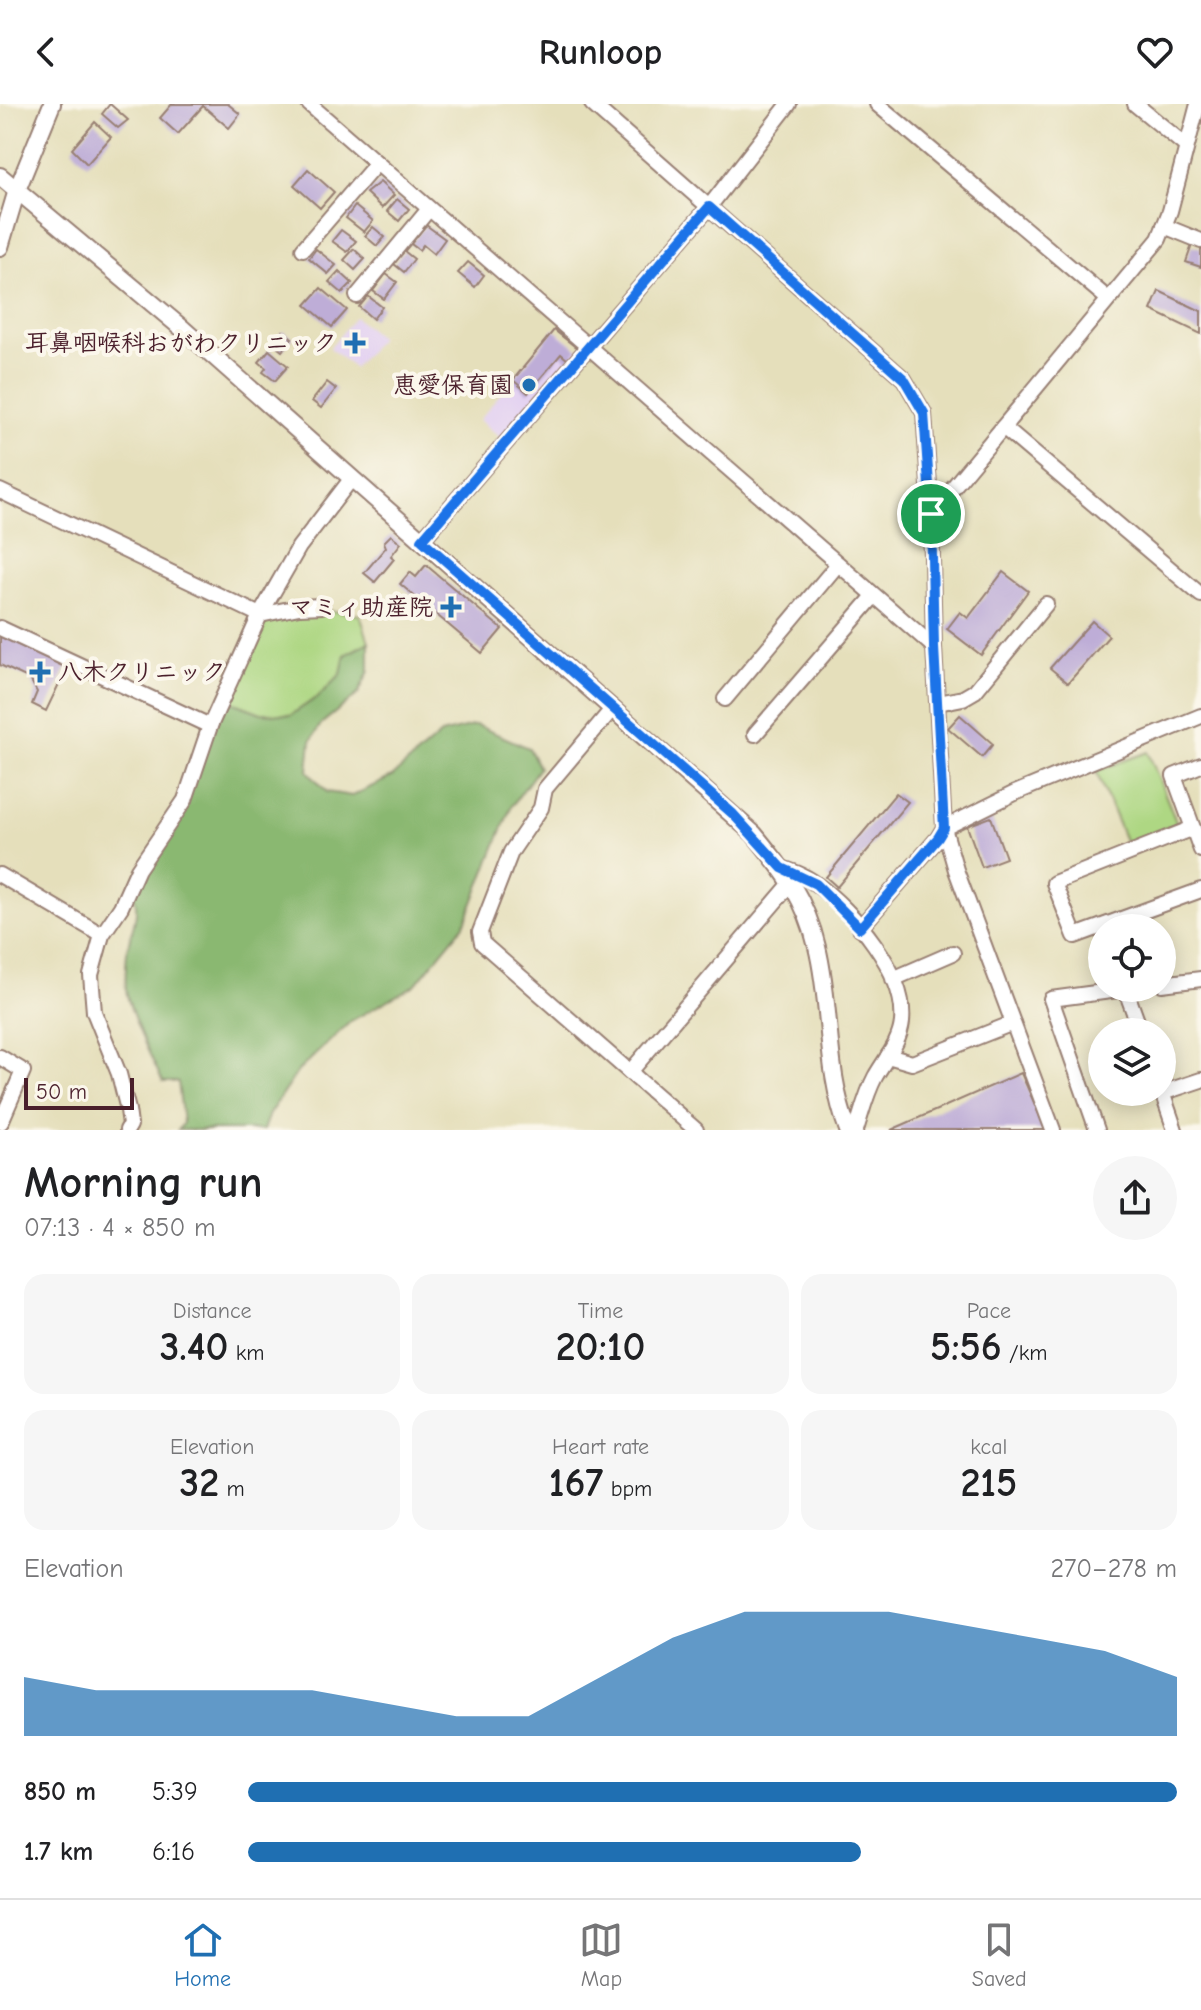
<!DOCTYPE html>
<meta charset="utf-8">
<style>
body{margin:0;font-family:"Comic Neue","Klee One",sans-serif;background:#f6f6f6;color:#202124;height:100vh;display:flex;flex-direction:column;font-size:30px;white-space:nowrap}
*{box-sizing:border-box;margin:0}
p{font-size:26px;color:#757577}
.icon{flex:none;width:44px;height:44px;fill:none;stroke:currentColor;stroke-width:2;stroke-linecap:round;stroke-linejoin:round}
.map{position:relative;height:1026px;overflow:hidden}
.sheet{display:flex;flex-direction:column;background:#fff;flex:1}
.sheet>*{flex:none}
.tools{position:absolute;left:1088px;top:810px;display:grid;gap:16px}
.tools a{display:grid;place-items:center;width:88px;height:88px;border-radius:50%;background:#fff;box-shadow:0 4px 20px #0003;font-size:40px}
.scale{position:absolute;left:24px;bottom:20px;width:110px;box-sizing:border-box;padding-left:8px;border:4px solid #4a1f2b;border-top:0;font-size:22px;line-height:28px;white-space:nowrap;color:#4a1f2b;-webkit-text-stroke:6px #fbf7ec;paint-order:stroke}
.pin{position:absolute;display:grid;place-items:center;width:68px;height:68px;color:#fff;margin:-34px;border:4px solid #fff;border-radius:50%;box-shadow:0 2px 8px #0007}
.round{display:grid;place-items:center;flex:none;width:84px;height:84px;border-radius:42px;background:#f6f6f6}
.headline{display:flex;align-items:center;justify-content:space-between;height:136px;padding:0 24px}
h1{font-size:44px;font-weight:800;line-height:60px}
.metrics{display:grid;grid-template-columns:repeat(3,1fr);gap:12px;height:136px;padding:8px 24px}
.metrics div{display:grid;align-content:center;border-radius:20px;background:#f6f6f6;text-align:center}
.metrics b{font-size:40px;font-weight:800}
.metrics small{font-size:22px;font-weight:400}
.metrics p{font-size:22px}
.chart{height:224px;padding:16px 24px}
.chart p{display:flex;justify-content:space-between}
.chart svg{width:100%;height:144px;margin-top:8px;fill:#1f6fb2;opacity:.7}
ul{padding:0 24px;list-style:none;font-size:26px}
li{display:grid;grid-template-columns:128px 96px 1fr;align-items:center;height:60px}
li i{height:20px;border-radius:10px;background:#1f6fb2}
header{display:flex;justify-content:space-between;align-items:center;height:104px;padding:0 24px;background:#fff;font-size:36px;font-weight:800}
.tabs{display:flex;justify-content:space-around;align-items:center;height:112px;border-top:2px solid #e0e0e0;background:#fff;font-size:22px;color:#757577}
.tabs a{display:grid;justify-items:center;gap:4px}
.tabs .selected{color:#1f6fb2}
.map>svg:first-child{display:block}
.built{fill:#e4d3f1}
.green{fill:#aed783;stroke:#7c7b57;stroke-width:2}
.forest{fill:#8ab871;stroke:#6a6c4e;stroke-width:2}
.building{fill:#beadd7}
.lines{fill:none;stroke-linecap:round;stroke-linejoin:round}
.minor-casing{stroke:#987f73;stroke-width:18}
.tertiary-casing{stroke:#987f73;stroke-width:20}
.minor{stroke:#fff;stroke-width:14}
.tertiary{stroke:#fff;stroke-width:16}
.route-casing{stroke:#fff;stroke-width:16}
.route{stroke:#1a73e8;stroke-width:10}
.poi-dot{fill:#1f6fb2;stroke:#fbf7ec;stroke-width:3}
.labels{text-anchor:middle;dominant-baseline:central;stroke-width:8;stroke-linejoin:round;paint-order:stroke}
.poi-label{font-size:24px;font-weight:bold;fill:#4a1f2b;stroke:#fbf7ec;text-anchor:end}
</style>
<header><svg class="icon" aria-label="back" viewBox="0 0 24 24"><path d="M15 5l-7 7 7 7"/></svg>Runloop<svg class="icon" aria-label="heart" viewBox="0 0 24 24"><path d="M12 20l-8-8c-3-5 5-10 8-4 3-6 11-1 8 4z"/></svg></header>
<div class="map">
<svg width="1201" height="1026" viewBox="0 0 1201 1026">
<rect width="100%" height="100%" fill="#fbf7ec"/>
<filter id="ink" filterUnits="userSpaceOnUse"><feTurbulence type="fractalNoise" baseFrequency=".0125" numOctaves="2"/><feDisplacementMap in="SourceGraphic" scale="16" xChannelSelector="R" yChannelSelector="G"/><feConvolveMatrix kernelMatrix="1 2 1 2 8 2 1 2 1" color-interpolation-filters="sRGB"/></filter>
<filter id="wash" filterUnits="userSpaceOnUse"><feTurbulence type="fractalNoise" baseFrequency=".006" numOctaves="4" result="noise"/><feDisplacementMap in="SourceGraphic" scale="32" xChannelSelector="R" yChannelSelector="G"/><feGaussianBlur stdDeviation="1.8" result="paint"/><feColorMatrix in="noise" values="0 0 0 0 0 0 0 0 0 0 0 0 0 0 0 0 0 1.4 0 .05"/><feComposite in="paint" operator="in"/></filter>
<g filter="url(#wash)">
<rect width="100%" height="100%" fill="#e5dfbb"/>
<g class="built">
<polygon points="355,213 380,234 354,264 330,244"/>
<polygon points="554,225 580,246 504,337 479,316"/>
</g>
<g class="green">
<polygon points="325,506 360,511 369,538 345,551 341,570 319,592 291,611 261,609 227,596 256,526 269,513"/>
<polygon points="1148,648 1177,720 1126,739 1096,667"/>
</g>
<path class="forest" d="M 369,538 L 369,567 L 358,590 L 321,620 L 311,637 L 308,667 L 327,688 L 352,692 L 392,673 L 441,630 L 476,621 L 529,644 L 539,664 L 511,703 L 464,821 L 415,881 L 351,917 L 298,967 L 269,1010 L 263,1026 L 178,1026 L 183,1019 L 178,978 L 163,978 C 151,953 131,913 126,886 C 125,875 126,860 127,848 C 129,830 143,806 132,788 L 227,596 L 261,609 L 291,611 L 319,592 L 341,570 L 345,551 Z"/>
<g id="blocks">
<g class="building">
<polygon points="110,0 128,16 118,24 102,10"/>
<polygon points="172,0 228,0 240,10 229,24 203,2 178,30 160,14"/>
<polygon points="95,18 111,33 87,60 72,45"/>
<polygon points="308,65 334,88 320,104 294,81"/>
<polygon points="380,78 394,91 382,104 366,89"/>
<polygon points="397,95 409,105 399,117 387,107"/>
<polygon points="355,102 373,117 364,128 346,114"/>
<polygon points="426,121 445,135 434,150 423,141 419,146 411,140"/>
<polygon points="373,123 385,133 377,142 365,132"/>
<polygon points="341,126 356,137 347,148 332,137"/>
<polygon points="1192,141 1201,144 1201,163 1186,158"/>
<polygon points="316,145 336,161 328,170 309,154"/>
<polygon points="354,145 365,155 355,166 344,156"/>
<polygon points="404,147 414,155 404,168 394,160"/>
<polygon points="468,158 484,171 475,183 458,169"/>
<polygon points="339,167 352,179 342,189 329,178"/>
<polygon points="386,170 397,178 384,195 373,187"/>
<polygon points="321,184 347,206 332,223 306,201"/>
<polygon points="1159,187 1201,207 1201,230 1151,206"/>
<polygon points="368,192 382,203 373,215 359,203"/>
<polygon points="554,226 578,245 568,256 561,250 528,289 513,276"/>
<polygon points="283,227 292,234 282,247 272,239"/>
<polygon points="269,246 288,262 275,277 263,268 266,264 259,258"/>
<polygon points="327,278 336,285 321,304 312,297"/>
<polygon points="391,431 401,439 391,452 394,455 375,478 364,469 386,443 384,438"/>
<polygon points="426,461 502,525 482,549 400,480 410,468 416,473"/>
<polygon points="1003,468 1028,487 981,551 947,525 960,508 968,514"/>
<polygon points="1092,517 1109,532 1068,579 1050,564"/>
<polygon points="0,526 69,559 46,607 32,600 37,588 30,575 0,561"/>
<polygon points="960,611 993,640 982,653 948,624"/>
<polygon points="896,689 908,698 837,783 826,773"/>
<polygon points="991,713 1006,754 982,763 967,722"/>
<polygon points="1021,969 1046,1026 891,1026"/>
</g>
</g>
</g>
<g filter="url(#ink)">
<use href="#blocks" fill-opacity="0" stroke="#987f73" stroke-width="2"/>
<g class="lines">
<defs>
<g id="minor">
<polyline points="309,0 934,543"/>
<polyline points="592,0 904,275 924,309 931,410 934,543 944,724 938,734 860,824"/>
<polyline points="877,0 1108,195"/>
<polyline points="1135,0 1186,42"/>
<polyline points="1164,122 1201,137"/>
<polyline points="303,145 377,59"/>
<polyline points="357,192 429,105"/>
<polyline points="1003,323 1201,491"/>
<polyline points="0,387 260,511 299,503 322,502"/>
<polyline points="931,410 1159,135 1170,107 1198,0"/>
<polyline points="422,436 709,103 789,0"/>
<polyline points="0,524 210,622"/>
<polyline points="725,595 838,460"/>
<polyline points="938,599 963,594 975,587 1046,500"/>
<polyline points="613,604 545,685 541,704 511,748 480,828 482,839 696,1026"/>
<polyline points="755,630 874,492"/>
<polyline points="1201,661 1174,672 1201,746"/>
<polyline points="1193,724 1054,779 1075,832 1201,786"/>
<path d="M 782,764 C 794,768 806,772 816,780 C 852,806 907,869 902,918 C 900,939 885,955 875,973 C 866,990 862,1008 856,1026"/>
<polyline points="0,771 102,831"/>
<polyline points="893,875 953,849"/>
<polyline points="1162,880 1201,875"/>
<polyline points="1125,884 1141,928"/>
<polyline points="888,952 912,959 1013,919"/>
<polyline points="0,953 23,967 1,1018"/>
<polyline points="630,968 792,778"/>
<polyline points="1162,988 1175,1026"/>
<polyline points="1162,989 1201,976"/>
<polyline points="127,1026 130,1021 128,1006 119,970 94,908 91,871 102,831 121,803 138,765 185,696 210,622 260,511 299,443 352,374"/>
<polyline points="1053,1026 956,766 944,724 1015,689 1201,612"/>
<polyline points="1097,1026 1051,895 1133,884"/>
</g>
<g id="tertiary">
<path d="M 0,72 L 183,225 L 754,730 C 784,766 806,796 817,843 C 832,903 825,967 848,1026"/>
<polyline points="0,143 17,86 52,0"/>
</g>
</defs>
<use href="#minor" class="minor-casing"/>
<use href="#tertiary" class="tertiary-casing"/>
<use href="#minor" class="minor"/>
<use href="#tertiary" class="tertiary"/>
</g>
</g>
<g class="lines" filter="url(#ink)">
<defs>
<polygon id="route" points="709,103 904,275 924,309 931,410 934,543 944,724 938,734 860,824 816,780 782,764 733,710 422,436"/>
</defs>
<use href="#route" class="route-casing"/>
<use href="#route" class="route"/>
</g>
<g class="poi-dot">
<path d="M351 227h8v8h8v8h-8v8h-8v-8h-8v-8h8z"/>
<circle cx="529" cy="281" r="8"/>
<path d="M447 491h8v8h8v8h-8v8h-8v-8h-8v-8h8z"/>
<path d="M36 556h8v8h8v8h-8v8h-8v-8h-8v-8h8z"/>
</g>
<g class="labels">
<g class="poi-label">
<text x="337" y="239">耳鼻咽喉科おがわクリニック</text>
<text x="513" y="281">恵愛保育園</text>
<text x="433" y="503">マミィ助産院</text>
<text x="58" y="568" text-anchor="start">八木クリニック</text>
</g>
</g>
</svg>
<div class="tools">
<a><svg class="icon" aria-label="locate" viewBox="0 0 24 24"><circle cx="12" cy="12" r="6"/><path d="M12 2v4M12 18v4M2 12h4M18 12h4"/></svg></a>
<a><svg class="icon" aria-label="layers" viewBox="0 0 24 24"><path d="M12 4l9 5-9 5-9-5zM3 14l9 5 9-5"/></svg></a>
</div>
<div class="scale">50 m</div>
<div class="pin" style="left:931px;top:410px;background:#1e9e55"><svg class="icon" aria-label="arrive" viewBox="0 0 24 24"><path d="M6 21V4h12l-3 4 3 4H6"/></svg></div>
</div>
<section class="sheet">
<div class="headline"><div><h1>Morning run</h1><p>07:13 · 4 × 850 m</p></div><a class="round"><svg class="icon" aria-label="share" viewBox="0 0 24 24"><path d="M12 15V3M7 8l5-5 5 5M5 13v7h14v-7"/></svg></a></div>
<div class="metrics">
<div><p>Distance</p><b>3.40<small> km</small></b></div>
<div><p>Time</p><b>20:10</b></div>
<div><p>Pace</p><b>5:56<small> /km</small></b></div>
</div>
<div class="metrics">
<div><p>Elevation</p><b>32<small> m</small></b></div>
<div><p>Heart rate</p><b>167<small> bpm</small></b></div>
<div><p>kcal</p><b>215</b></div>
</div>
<div class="chart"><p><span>Elevation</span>270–278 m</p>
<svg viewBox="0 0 160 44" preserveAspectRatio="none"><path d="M0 44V26L10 30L20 30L30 30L40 30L50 34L60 38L70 38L80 26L90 14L100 6L110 6L120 6L130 10L140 14L150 18L160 26V44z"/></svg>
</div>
<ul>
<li><b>850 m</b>5:39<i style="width:100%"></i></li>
<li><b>1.7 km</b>6:16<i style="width:66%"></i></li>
</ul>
</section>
<nav class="tabs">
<a class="selected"><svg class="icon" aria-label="home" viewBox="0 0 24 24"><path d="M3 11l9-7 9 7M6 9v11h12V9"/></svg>Home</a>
<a><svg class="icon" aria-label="map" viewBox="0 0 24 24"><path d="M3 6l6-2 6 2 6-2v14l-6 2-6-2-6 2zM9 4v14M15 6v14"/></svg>Map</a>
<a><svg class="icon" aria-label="saved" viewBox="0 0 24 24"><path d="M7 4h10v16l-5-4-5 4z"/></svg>Saved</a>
</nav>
